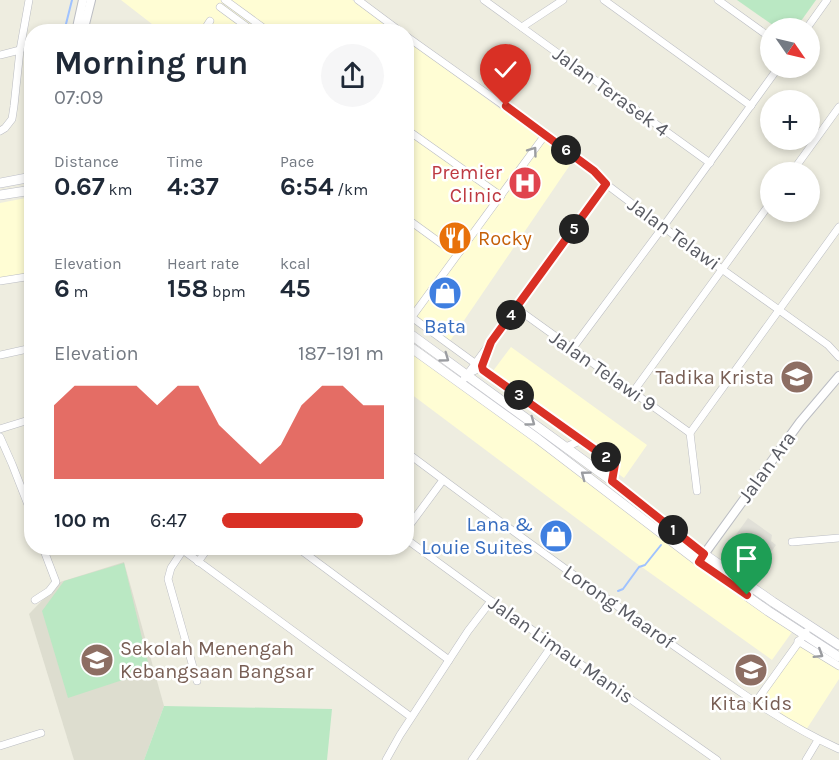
<!DOCTYPE html>
<meta charset="utf-8">
<style>
body{margin:0;font-family:Karla,sans-serif;background:#f6f6f7;color:#1f2937;height:100vh;display:flex;flex-direction:column;font-size:22px;white-space:nowrap}
*{box-sizing:border-box;margin:0}
p{font-size:20px;color:#747a83}
.icon{flex:none;width:33px;height:33px;fill:none;stroke:currentColor;stroke-width:2;stroke-linecap:round;stroke-linejoin:round}
.map{position:relative;flex:1;overflow:hidden}
.side{position:absolute;left:24px;top:24px;width:390px;height:531px;display:flex;flex-direction:column;background:#fff;border-radius:24px;box-shadow:0 3px 9px #0003}
.side>*{flex:none}
.needle{width:39px;rotate:124deg}
.buttons{position:absolute;left:760px;top:18px;display:grid;gap:12px}
.buttons a{display:grid;place-items:center;width:60px;height:60px;border-radius:50%;background:#fff;box-shadow:0 3px 9px #0003;font-size:30px}
.pin{position:absolute;display:grid;place-items:center;width:51px;height:51px;color:#fff;margin:-62px -26px;border-radius:50% 50% 50% 0;rotate:-45deg;box-shadow:0 0 6px #0007}
.pin .icon{rotate:45deg}
.km{position:absolute;width:30px;height:30px;margin:-15px;border-radius:50%;background:#222;color:#fff;font-size:16px;line-height:30px;text-align:center}
.round{display:grid;place-items:center;flex:none;width:63px;height:63px;border-radius:32px;background:#f6f6f7}
.head{display:flex;align-items:center;justify-content:space-between;height:102px;padding:0 30px}
h1{font-size:33px;font-weight:700;line-height:45px}
.stats{display:grid;grid-template-columns:repeat(3,1fr);gap:9px;height:102px;padding:6px 30px}
.stats div{display:grid;align-content:center}
.stats b{font-size:26px;font-weight:700}
.stats small{font-size:16px;font-weight:400}
.stats p{font-size:16px}
.chart{height:168px;padding:12px 30px}
.chart p{display:flex;justify-content:space-between}
.chart svg{width:100%;height:108px;margin-top:6px;fill:#d93025;opacity:.7}
ul{padding:0 30px;list-style:none;font-size:20px}
li{display:grid;grid-template-columns:96px 72px 1fr;align-items:center;height:45px}
li i{height:15px;border-radius:8px;background:#d93025}
.map>svg:first-child{display:block}
.commercial{fill:#fffdd4}
.industrial{fill:#e1e0d8}
.education{fill:#ddddcf}
.green{fill:#bae8c3}
.lines{fill:none;stroke-linecap:round;stroke-linejoin:round}
.stream{stroke:#9fc2ff;stroke-width:2}
.minor-casing{stroke:#bbbdc3;stroke-width:8}
.tertiary-casing{stroke:#bbbdc3;stroke-width:10}
.secondary-casing{stroke:#bdbfc8;stroke-width:10}
.minor{stroke:#fff;stroke-width:7}
.tertiary{stroke:#fff;stroke-width:8}
.secondary{stroke:#fff;stroke-width:9}
.oneway{stroke:#9b9da1}
.route-casing{stroke:#fff;stroke-width:12}
.route{stroke:#d93025;stroke-width:8}
.labels{text-anchor:middle;dominant-baseline:central;stroke-width:5;stroke-linejoin:round;paint-order:stroke}
.street-label{font-size:20px;fill:#595b63;stroke:#fff}
.health-label{font-size:20px;fill:#be3a42;stroke:#fff;text-anchor:end}
.food-label{font-size:20px;fill:#c56008;stroke:#fff;text-anchor:start}
.shop-label{font-size:20px;fill:#366cbe;stroke:#fff}
.education-label{font-size:20px;fill:#785e54;stroke:#fff;text-anchor:end}
</style>
<div class="map">
<svg width="839" height="760" viewBox="0 0 839 760">
<rect width="100%" height="100%" fill="#eeede0"/>
<g class="commercial">
<polygon points="121,0 352,0 395,31 161,31"/>
<polygon points="407,40 572,162 450,341 407,310"/>
<polygon points="31,197 31,274 0,278 0,203"/>
<polygon points="511,347 647,445 624,478 487,379"/>
<polygon points="407,349 792,632 772,660 632,560 407,391"/>
<polygon points="799,645 839,670 839,679 806,730 760,703"/>
</g>
<polygon class="industrial" points="748,518 772,535 771,541 776,545 756,574 726,556 727,547"/>
<polygon class="education" points="124,562 164,706 144,760 74,760 29,614 60,582"/>
<g class="green">
<polygon points="737,0 816,0 796,28 777,28"/>
<polygon points="124,563 150,671 68,698 42,611 64,581"/>
<polygon points="164,706 332,709 327,760 144,760"/>
</g>
<g class="lines">
<g class="stream">
<polyline points="64,32 72,0"/>
<polyline points="618,591 623,589 639,567 645,565 661,545"/>
</g>
<defs>
<g id="minor">
<polyline points="225,0 269,32"/>
<polyline points="358,0 401,32"/>
<polyline points="484,0 710,163"/>
<polyline points="604,0 751,106"/>
<polyline points="718,0 771,38"/>
<polyline points="220,7 254,32"/>
<polyline points="522,27 563,0"/>
<polyline points="807,28 827,0"/>
<polyline points="203,32 210,21"/>
<polyline points="406,36 545,135 594,171 606,184 663,227 828,345 839,357"/>
<polyline points="0,55 20,50"/>
<polyline points="406,129 501,196"/>
<polyline points="0,131 5,128 12,119 14,106 20,50 29,0"/>
<polyline points="792,172 839,107"/>
<polyline points="406,218 446,247 460,251"/>
<polyline points="0,281 32,276"/>
<polyline points="516,308 690,433"/>
<polyline points="406,313 476,364"/>
<polyline points="406,325 545,135"/>
<polyline points="572,349 663,227 778,68"/>
<polyline points="0,355 32,348"/>
<polyline points="469,373 478,369 483,370 615,464 612,481"/>
<polyline points="464,379 606,184"/>
<polyline points="633,392 771,202"/>
<polyline points="0,429 32,419"/>
<polyline points="0,437 12,464 32,515"/>
<polyline points="566,447 582,440"/>
<path d="M 406,452 C 496,519 585,584 677,648 C 729,684 781,723 839,749"/>
<polyline points="697,491 690,433 839,227"/>
<polyline points="406,530 443,480"/>
<polyline points="406,539 491,601 717,760"/>
<polyline points="792,542 839,538"/>
<polyline points="180,548 411,717"/>
<polyline points="298,548 449,660"/>
<polyline points="183,550 171,568 168,579 197,681"/>
<polyline points="198,562 208,548"/>
<polyline points="35,600 49,591 56,582 43,548"/>
<polyline points="798,641 839,666"/>
<polyline points="755,703 806,632"/>
<polyline points="0,746 41,733"/>
<polyline points="386,760 400,735 468,631 491,601"/>
<polyline points="472,760 553,644"/>
<polyline points="806,760 818,740"/>
</g>
<g id="tertiary">
<polyline points="76,32 83,0"/>
<polyline points="83,32 91,0"/>
<polyline points="700,560 800,422 839,376"/>
</g>
<g id="secondary">
<polyline points="0,183 32,177"/>
<polyline points="0,195 32,190"/>
<polyline points="406,331 612,481 704,554 773,602 839,645"/>
<polyline points="406,344 538,439 699,562 768,611 839,657"/>
</g>
</defs>
<use href="#minor" class="minor-casing"/>
<use href="#tertiary" class="tertiary-casing"/>
<use href="#secondary" class="secondary-casing"/>
<use href="#minor" class="minor"/>
<use href="#tertiary" class="tertiary"/>
<use href="#secondary" class="secondary"/>
</g>
<defs><path id="oneway-chevron" d="M-2-3.5L2.5 0L-2 3.5" fill="none" stroke-width="1.6" stroke-linecap="round" stroke-linejoin="round" transform="scale(1.5)"/></defs>
<g class="oneway">
<use href="#oneway-chevron" transform="translate(533 151) rotate(-54)"/>
<use href="#oneway-chevron" transform="translate(445 358) rotate(36)"/>
<use href="#oneway-chevron" transform="translate(531 422) rotate(36)"/>
<use href="#oneway-chevron" transform="translate(585 475) rotate(-143)"/>
<use href="#oneway-chevron" transform="translate(819 654) rotate(32)"/>
</g>
<g class="lines">
<defs>
<polyline id="route" points="506,106 594,171 606,184 491,342 482,366 483,370 615,464 612,481 704,554 699,562 747,595"/>
</defs>
<use href="#route" class="route-casing"/>
<use href="#route" class="route"/>
</g>
<defs>
<symbol id="hospital-disc" viewBox="-11 -11 22 22"><circle r="9.5" fill="#e0444e" stroke="#fff"/><path d="M-5-5h3v3.5h4V-5h3V5h-3V1.5h-4V5h-3Z" fill="#fff"/></symbol>
<symbol id="restaurant-disc" viewBox="-11 -11 22 22"><circle r="9.5" fill="#e8710a" stroke="#fff"/><path d="M-5-6h1v4h1v-4h1v4h1v-4h1v5L-1.5 .5V6h-2V.5L-5-1ZM5-6V6H3V1.5H1.5Q1.5-4 5-6Z" fill="#fff"/></symbol>
<symbol id="shop-disc" viewBox="-11 -11 22 22"><circle r="9.5" fill="#3f7fe0" stroke="#fff"/><path d="M-5-2.5h2.3a2.7 3.5 0 0 1 5.4 0H5L5.5 6h-11ZM-1.5-2.5h3a1.5 2.3 0 0 0-3 0Z" fill="#fff"/></symbol>
<symbol id="school-disc" viewBox="-11 -11 22 22"><circle r="9.5" fill="#8d6e63" stroke="#fff"/><path d="M0-5L7-2L0 1L-7-2ZM-4 1L0 2.5L4 1V4Q0 6-4 4Z" fill="#fff"/></symbol>
</defs>
<g fill-rule="evenodd">
<use href="#hospital-disc" x="506" y="164" width="38" height="38"/>
<use href="#restaurant-disc" x="436" y="219" width="38" height="38"/>
<use href="#shop-disc" x="426" y="274" width="38" height="38"/>
<use href="#school-disc" x="778" y="358" width="38" height="38"/>
<use href="#shop-disc" x="537" y="517" width="38" height="38"/>
<use href="#school-disc" x="78" y="641" width="38" height="38"/>
<use href="#school-disc" x="732" y="651" width="38" height="38"/>
</g>
<g class="labels">
<g class="street-label">
<text transform="translate(611 92) rotate(36)">Jalan Terasek 4</text>
<text transform="translate(674 234) rotate(36)">Jalan Telawi</text>
<text transform="translate(603 371) rotate(35)">Jalan Telawi 9</text>
<text transform="translate(767 467) rotate(-54)">Jalan Ara</text>
<text transform="translate(619 607) rotate(35)">Lorong Maarof</text>
<text transform="translate(561 650) rotate(35)">Jalan Limau Manis</text>
</g>
<g class="health-label">
<text x="502" y="172">Premier<tspan x="502" dy="23">Clinic</tspan></text>
</g>
<g class="food-label">
<text x="478" y="238">Rocky</text>
</g>
<g class="shop-label">
<text x="445" y="326">Bata</text>
<text x="533" y="524" text-anchor="end">Lana &amp;<tspan x="533" dy="23">Louie Suites</tspan></text>
</g>
<g class="education-label">
<text x="774" y="377">Tadika Krista</text>
<text x="120" y="648" text-anchor="start">Sekolah Menengah<tspan x="120" dy="23">Kebangsaan Bangsar</tspan></text>
<text x="751" y="703" text-anchor="middle">Kita Kids</text>
</g>
</g>
</svg>
<div class="buttons">
<a><svg class="needle" viewBox="-14 -14 28 28"><path d="M0-13l5 13h-10z" fill="#e53935"/><path d="M0 13l5-13h-10z" fill="#747a83"/></svg></a>
<a>+</a>
<a>−</a>
</div>
<div class="pin" style="left:747px;top:595px;background:#1e9e55"><svg class="icon" aria-label="arrive" viewBox="0 0 24 24"><path d="M6 21V4h12l-3 4 3 4H6"/></svg></div>
<div class="pin" style="left:506px;top:106px;background:#d93025"><svg class="icon" aria-label="check" viewBox="0 0 24 24"><path d="M5 12l5 5 9-10"/></svg></div>
<b class="km" style="left:673px;top:530px">1</b>
<b class="km" style="left:606px;top:457px">2</b>
<b class="km" style="left:519px;top:395px">3</b>
<b class="km" style="left:511px;top:315px">4</b>
<b class="km" style="left:574px;top:229px">5</b>
<b class="km" style="left:566px;top:150px">6</b>
<section class="side">
<div class="head"><div><h1>Morning run</h1><p>07:09</p></div><a class="round"><svg class="icon" aria-label="share" viewBox="0 0 24 24"><path d="M12 15V3M7 8l5-5 5 5M5 13v7h14v-7"/></svg></a></div>
<div class="stats">
<div><p>Distance</p><b>0.67<small> km</small></b></div>
<div><p>Time</p><b>4:37</b></div>
<div><p>Pace</p><b>6:54<small> /km</small></b></div>
</div>
<div class="stats">
<div><p>Elevation</p><b>6<small> m</small></b></div>
<div><p>Heart rate</p><b>158<small> bpm</small></b></div>
<div><p>kcal</p><b>45</b></div>
</div>
<div class="chart"><p><span>Elevation</span>187–191 m</p>
<svg viewBox="0 0 160 44" preserveAspectRatio="none"><path d="M0 44V14L10 6L20 6L30 6L40 6L50 14L60 6L70 6L80 22L90 30L100 38L110 30L120 14L130 6L140 6L150 14L160 14V44z"/></svg>
</div>
<ul>
<li><b>100 m</b>6:47<i style="width:87%"></i></li>
</ul>
</section>
</div>
